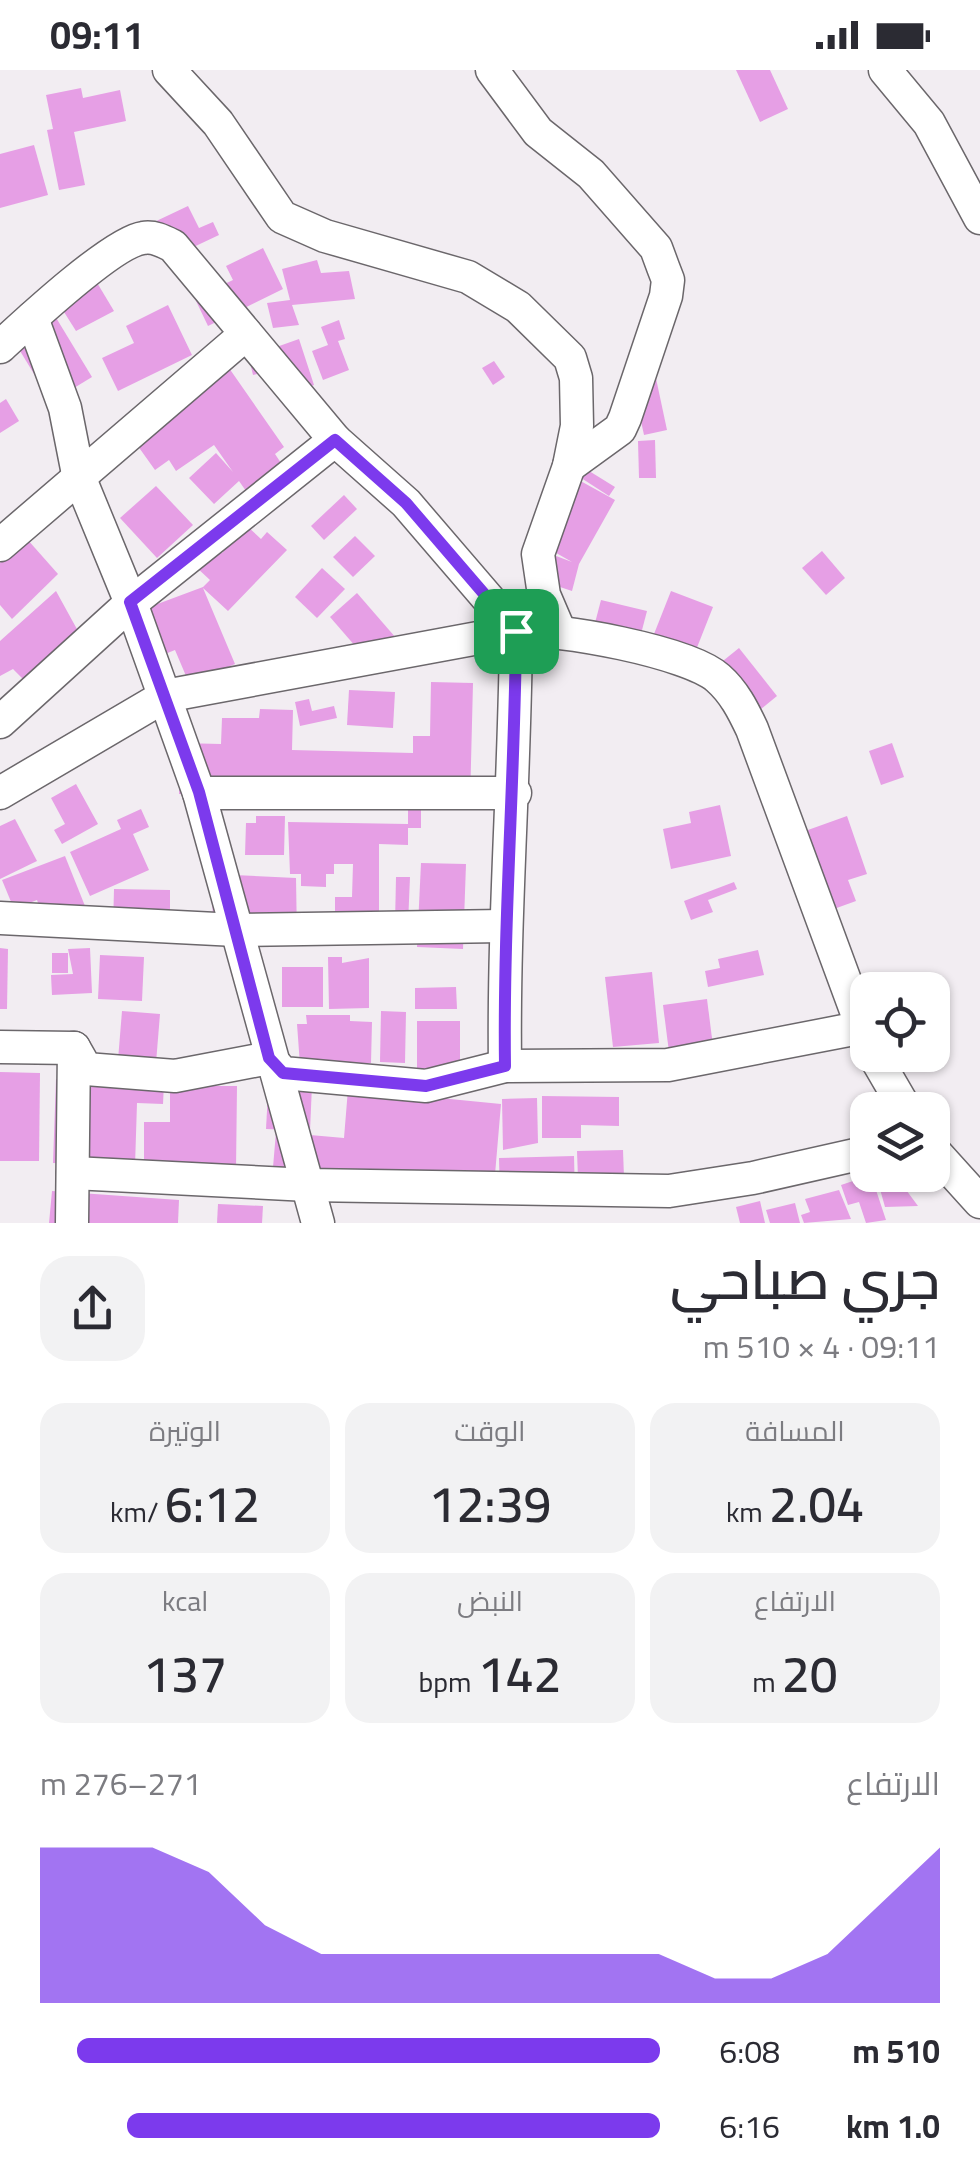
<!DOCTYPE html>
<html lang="ar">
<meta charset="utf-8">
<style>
body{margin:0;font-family:Georgia,Cairo,serif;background:#f2f2f3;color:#2b2b33;direction:rtl;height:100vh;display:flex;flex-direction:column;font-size:38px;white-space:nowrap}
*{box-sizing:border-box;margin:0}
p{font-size:32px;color:#7c7c81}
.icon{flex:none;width:55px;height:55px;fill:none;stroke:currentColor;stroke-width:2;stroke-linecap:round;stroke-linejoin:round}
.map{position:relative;height:1153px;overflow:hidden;direction:ltr}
.panel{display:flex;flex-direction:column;background:#fff;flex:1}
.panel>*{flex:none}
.fabs{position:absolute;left:850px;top:902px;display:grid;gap:20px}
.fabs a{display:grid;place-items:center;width:100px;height:100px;border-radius:20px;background:#fff;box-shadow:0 2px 8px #0004;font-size:50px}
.pin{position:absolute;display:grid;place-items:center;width:85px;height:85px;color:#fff;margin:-42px;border-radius:20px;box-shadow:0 5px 15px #0006}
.round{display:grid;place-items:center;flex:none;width:105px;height:105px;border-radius:30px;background:#f2f2f3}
.summary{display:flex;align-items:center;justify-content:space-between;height:170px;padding:0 40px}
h1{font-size:55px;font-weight:600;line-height:75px}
.metrics{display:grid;grid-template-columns:repeat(3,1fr);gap:15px;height:170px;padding:10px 40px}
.metrics div{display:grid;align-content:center;border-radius:25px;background:#f2f2f3;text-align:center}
.metrics b{font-size:50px;font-weight:600}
.metrics small{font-size:28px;font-weight:400}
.metrics p{font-size:28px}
.chart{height:280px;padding:20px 40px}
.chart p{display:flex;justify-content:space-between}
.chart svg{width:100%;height:180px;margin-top:10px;fill:#7c3aed;opacity:.7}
ul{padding:0 40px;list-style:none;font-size:32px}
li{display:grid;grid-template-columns:160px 120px 1fr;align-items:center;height:75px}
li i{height:25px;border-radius:12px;background:#7c3aed}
.status{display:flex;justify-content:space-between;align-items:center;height:70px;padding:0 50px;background:#fff;direction:ltr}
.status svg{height:28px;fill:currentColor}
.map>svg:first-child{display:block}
.building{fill:#e69fe5}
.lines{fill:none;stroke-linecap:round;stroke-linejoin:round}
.minor-casing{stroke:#6b676b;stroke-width:35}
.minor{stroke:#fff;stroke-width:32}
.route-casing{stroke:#fff;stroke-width:20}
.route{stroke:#7c3aed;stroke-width:12}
</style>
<div class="status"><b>09:11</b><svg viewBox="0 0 49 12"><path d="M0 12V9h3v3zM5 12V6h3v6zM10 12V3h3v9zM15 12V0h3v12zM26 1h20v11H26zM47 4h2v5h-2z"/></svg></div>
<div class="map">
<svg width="980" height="1153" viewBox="0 0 980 1153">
<rect width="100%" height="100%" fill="#f2edf2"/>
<g class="building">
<polygon points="736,0 770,0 788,39 760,52"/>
<polygon points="81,18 83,28 120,20 126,51 74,62 85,115 59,120 47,60 53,59 46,25"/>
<polygon points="34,75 48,125 0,138 0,84"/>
<polygon points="188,136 199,158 213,152 219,165 166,190 150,154"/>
<polygon points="263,178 283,219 208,256 186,210 214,219 233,210 226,196"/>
<polygon points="317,190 321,203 349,201 355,229 292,235 299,255 273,258 267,233 290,230 282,199"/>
<polygon points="96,211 114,241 76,261 59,234"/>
<polygon points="168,235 192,285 118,321 102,288 134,273 126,256"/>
<polygon points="55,246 92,307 51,332 14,271"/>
<polygon points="339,250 345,269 338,271 349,300 323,310 312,281 328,275 321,257"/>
<polygon points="299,269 314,315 282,326 273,300 253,305 245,272 268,280"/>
<polygon points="494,291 505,307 493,315 482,298"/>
<polygon points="229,298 284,377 275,384 283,396 246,421 239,411 214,434 189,408 216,383 233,402 214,375 176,401 169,390 155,400 130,365"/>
<polygon points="654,299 667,360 644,365 631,305"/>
<polygon points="6,329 19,351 0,363 0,333"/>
<polygon points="655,370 656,408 639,408 638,371"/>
<polygon points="581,396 615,417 609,426 575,404"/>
<polygon points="566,403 615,430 579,494 572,521 533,508 543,481 572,492 530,468"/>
<polygon points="156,416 193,455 157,488 120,448"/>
<polygon points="344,425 357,439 324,470 311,456"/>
<polygon points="247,456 261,469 267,462 287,480 228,541 203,518 235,594 189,613 175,580 155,588 136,542 203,517 210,510 196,497 216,477 222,483"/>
<polygon points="355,466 375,486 353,507 333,487"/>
<polygon points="27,469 58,504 12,549 0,535 0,493"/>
<polygon points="822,481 845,508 826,525 802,498"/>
<polygon points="322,498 345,519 317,548 295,527"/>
<polygon points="56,521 78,561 24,610 13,599 0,606 0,571"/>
<polygon points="671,521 713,537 696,580 654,564"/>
<polygon points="357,523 396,568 369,592 330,547"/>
<polygon points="601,530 647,541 636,583 590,572"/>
<polygon points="739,578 777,626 739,657 708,603"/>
<polygon points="431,612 473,613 470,733 179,724 181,673 221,674 222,648 259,648 260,639 293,640 292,680 413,683 413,666 430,666"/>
<polygon points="349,620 395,622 393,658 347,655"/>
<polygon points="309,629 312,641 334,636 337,648 300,656 295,632"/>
<polygon points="892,673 904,707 881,715 869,681"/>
<polygon points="76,714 98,754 62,774 54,760 65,754 51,728"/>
<polygon points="720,735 731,786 671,799 663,759 691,753 689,742"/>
<polygon points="141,739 149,757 133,764 149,800 90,826 70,782 121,759 117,750"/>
<polygon points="408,739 421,739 421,758 408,758 408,775 379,774 379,866 335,866 335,827 352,827 353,794 334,794 334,804 326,804 326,817 301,816 301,804 290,804 288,752 408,754"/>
<polygon points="256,746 285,746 284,785 245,785 246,753 256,753"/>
<polygon points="847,746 867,804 848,810 856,831 809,848 780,770"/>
<polygon points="15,749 37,791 0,809 0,756"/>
<polygon points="65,786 85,836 45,852 37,830 14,839 2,810"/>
<polygon points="421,793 466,794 463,879 417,877"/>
<polygon points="212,804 296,808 297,868 213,869"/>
<polygon points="396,807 410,807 408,854 395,854"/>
<polygon points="734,812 737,819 708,830 713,842 691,850 684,831"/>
<polygon points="114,819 170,820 170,859 113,858"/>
<polygon points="0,878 8,879 7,939 0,939"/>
<polygon points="90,878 92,923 52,925 51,905 73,904 68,879"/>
<polygon points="758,880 764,905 708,917 705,901 720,898 718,889"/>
<rect x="52" y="883" width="16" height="20"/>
<polygon points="100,885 144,887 142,931 98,929"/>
<polygon points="328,887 342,887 342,893 369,888 369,938 329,939"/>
<rect x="282" y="897" width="41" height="40"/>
<polygon points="652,902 659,973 613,977 605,907"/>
<polygon points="456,917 457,939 415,939 415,918"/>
<polygon points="707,929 713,976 669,982 663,935"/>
<polygon points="122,941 160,944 156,993 118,990"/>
<polygon points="381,941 406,942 405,993 380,992"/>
<polygon points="306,945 350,945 350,951 372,952 371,993 300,995 297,954 307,954"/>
<polygon points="417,951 460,951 460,1005 417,1006"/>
<polygon points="0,1002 40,1003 39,1091 0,1091"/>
<polygon points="56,1009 164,1013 163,1034 137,1033 135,1096 53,1093"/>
<polygon points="294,1015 312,1015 310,1061 266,1059 268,1022"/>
<polygon points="170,1016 237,1016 236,1100 144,1099 144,1052 170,1052"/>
<polygon points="348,1019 501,1034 493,1128 329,1122 272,1109 276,1062 344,1068"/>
<polygon points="542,1026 619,1027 619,1056 581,1055 581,1068 542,1068"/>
<polygon points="537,1028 538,1073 503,1080 502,1029"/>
<polygon points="623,1080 625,1135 579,1137 577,1081"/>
<polygon points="574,1086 575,1126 500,1127 499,1088"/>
<polygon points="871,1105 886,1150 866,1153 859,1132 848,1135 841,1115"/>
<polygon points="876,1105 895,1105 918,1136 885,1137"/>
<polygon points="839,1120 851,1149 804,1153 801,1145 810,1142 805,1129"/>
<polygon points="52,1121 179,1130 178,1153 49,1153"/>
<polygon points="760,1131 765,1153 740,1153 736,1137"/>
<polygon points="795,1133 800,1153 770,1153 766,1140"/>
<polygon points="218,1134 263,1136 262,1153 217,1153"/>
</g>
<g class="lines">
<defs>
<g id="minor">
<polyline points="169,0 218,53 282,147 325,166 468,207 518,237 570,288 576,308 577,356 569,396 538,484 544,525 559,560"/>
<polyline points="492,0 538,62 591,104 656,178 663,197 668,210 666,226 625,348 620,359 569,396"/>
<polyline points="885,0 929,53 980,148"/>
<polyline points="32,248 65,338 78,404 131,533 199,723 318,1153"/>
<path d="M 0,277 C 25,254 113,172 143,168 C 154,166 163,171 173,176 L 335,370"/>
<polyline points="0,475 246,264"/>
<path d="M 0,652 L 131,533 L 335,370 L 406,433 L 516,561 C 515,706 503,851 505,996"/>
<path d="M 0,723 L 165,626 L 516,561 C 556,557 689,582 718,608 C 734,622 743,640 752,659 L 868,973"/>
<polyline points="199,723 515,723"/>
<polyline points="0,848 236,860 503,856"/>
<polyline points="0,977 74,978 86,999 175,1006 269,988 283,1003 426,1016 505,996 668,995 859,958"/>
<polyline points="874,985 906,1040"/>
<polyline points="932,1079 980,1132"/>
<polyline points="73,1103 308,1115 669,1121 753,1108 868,1082"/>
<polyline points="72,1153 74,978"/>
</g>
</defs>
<use href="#minor" class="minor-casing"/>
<use href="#minor" class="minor"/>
</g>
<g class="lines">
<defs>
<path id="route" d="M 335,370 L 406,433 L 516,561 C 515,706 503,851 505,996 L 426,1016 L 283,1003 L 269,988 L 199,722 L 130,532 Z"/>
</defs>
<use href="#route" class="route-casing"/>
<use href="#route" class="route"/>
</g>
</svg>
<div class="fabs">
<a><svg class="icon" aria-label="locate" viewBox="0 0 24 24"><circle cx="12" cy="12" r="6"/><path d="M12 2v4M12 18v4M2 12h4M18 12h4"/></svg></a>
<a><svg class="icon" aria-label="layers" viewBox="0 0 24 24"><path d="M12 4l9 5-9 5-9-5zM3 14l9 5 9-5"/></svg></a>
</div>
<div class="pin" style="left:516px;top:561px;background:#1e9e55"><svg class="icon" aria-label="arrive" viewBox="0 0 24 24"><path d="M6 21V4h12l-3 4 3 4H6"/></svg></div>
</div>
<section class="panel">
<div class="summary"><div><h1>جري صباحي</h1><p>09:11 · 4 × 510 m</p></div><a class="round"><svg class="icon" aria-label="share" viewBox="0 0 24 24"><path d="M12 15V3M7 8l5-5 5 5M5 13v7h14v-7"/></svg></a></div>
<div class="metrics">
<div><p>المسافة</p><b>2.04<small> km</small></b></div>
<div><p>الوقت</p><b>12:39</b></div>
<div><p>الوتيرة</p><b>6:12<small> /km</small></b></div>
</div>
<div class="metrics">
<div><p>الارتفاع</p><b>20<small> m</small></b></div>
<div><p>النبض</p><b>142<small> bpm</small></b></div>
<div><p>kcal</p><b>137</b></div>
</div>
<div class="chart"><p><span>الارتفاع</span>271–276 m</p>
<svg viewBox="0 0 160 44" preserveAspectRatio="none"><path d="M0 44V6L10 6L20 6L30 12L40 25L50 32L60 32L70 32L80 32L90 32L100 32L110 32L120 38L130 38L140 32L150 19L160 6V44z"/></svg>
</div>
<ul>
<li><b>510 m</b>6:08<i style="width:94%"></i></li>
<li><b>1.0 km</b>6:16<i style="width:86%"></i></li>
</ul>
</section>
